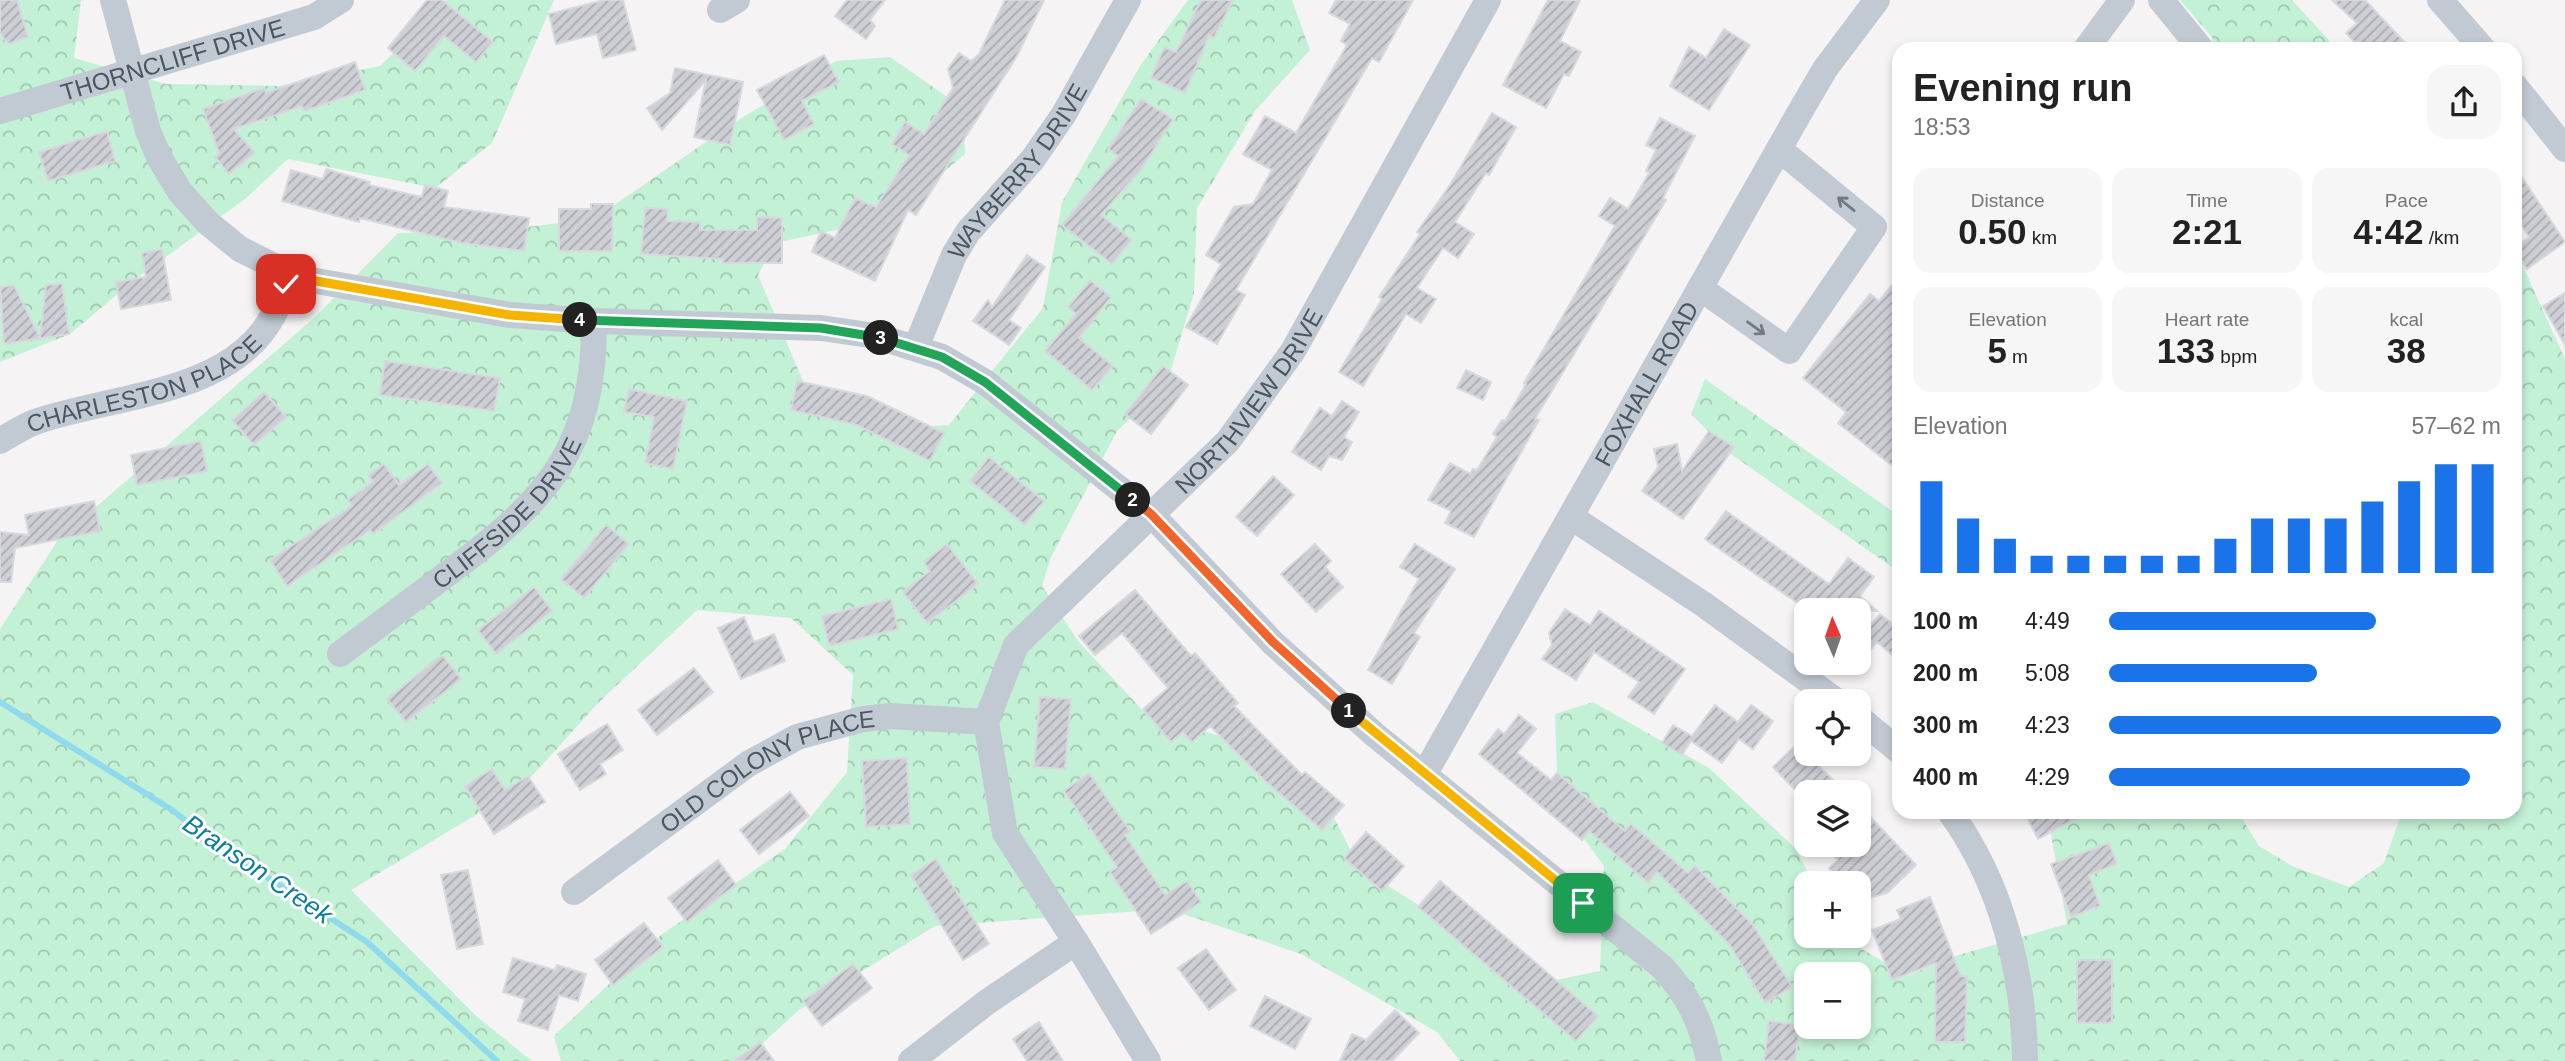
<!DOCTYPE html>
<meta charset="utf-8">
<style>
body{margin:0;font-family:Helvetica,sans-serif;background:#f6f6f6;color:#222;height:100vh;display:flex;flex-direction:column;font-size:26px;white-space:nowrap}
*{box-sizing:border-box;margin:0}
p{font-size:23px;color:#767676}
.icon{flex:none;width:38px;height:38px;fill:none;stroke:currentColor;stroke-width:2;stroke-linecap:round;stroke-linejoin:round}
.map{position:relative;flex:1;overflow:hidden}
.drawer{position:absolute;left:1892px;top:42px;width:630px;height:777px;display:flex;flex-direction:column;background:#fff;border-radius:21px;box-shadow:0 4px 10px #0003}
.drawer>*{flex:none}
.needle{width:46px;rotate:358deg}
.controls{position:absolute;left:1794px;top:598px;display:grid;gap:14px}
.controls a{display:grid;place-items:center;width:77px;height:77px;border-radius:14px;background:#fff;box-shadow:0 4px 10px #0003;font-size:35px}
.pin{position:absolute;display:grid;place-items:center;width:60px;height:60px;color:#fff;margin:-30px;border-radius:14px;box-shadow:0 4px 10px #0006}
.km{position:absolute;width:35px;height:35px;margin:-18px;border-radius:50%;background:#222;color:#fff;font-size:19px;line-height:35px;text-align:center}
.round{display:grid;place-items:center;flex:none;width:74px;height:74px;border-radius:21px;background:#f6f6f6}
.summary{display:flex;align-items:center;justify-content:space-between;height:119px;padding:0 21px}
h1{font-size:38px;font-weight:700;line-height:52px}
.metrics{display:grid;grid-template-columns:repeat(3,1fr);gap:10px;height:119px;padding:7px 21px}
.metrics div{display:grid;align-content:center;border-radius:18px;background:#f6f6f6;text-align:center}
.metrics b{font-size:35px;font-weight:700}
.metrics small{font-size:19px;font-weight:400}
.metrics p{font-size:19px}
.chart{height:196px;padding:14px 21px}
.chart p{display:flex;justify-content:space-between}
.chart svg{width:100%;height:126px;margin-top:7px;stroke:#1a73e8;stroke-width:6}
ul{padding:0 21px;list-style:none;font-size:23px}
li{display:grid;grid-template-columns:112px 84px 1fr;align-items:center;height:52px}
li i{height:18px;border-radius:9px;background:#1a73e8}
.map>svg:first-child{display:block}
.forest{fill:url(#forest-crowns);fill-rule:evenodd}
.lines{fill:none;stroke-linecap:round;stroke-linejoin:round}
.stream{stroke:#90daee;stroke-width:6}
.building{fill:url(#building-hatch);stroke:#d7d9de;stroke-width:2}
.minor{stroke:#c1cad2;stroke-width:26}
.oneway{stroke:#6e7983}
.split-1-casing{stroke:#fff;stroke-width:14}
.split-2-casing{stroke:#fff;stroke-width:14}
.split-3-casing{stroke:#fff;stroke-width:14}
.split-4-casing{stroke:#fff;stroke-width:14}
.split-5-casing{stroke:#fff;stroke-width:14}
.split-1{stroke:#f5b400;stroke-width:9}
.split-2{stroke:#f0652b;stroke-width:9}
.split-3{stroke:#22a559;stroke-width:9}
.split-4{stroke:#22a559;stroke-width:9}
.split-5{stroke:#f5b400;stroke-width:9}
.labels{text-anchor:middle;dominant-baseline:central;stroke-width:6;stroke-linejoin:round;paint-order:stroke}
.street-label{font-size:24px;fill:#4a5661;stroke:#fff}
.water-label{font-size:26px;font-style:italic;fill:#0c7c9b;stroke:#fff}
</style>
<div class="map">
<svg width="2565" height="1061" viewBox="0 0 2565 1061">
<defs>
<pattern id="forest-crowns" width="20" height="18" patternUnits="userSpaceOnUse" patternTransform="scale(1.75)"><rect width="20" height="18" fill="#c3f1d5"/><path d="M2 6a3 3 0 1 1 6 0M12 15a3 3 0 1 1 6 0" fill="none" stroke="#a0c6b0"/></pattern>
<pattern id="building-hatch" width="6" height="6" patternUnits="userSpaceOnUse" patternTransform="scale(1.75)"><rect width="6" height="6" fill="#cdcfd5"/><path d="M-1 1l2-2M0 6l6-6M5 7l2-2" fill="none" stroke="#a8abb0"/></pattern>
</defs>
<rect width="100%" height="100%" fill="#f5f3f3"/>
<g class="forest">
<polygon points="0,0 81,0 74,58 166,84 279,86 380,66 446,0 554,0 492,143 435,188 288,159 245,199 133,281 70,334 0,362"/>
<path d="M 1188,0 L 1292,0 L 1310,50 L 1255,111 L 1197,208 L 1194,293 L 1167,383 L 1117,431 L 1051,557 L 1042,586 L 1078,641 L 1145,713 L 1249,745 L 1317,784 L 1359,867 L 1462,933 L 1551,981 L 1600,971 L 1604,866 L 1558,803 L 1555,714 L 1593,702 L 1709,768 L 1796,849 L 1814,884 L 1806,884 L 1806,936 L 1840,936 L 1907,976 L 1955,956 L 2067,924 L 2047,812 L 2238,812 L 2259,846 L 2292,866 L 2349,887 L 2384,863 L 2402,812 L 2515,812 L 2515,249 L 2565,359 L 2565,1061 L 1460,1061 L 1437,1032 L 1301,954 L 1169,909 L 935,926 L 799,1010 L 743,1061 L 561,1061 L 554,1036 L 661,935 L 785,849 L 847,772 L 853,675 L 791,618 L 697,610 L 599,702 L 522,787 L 351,890 L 476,1016 L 532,1061 L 0,1061 L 0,629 L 58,540 L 314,318 L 398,233 L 501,230 L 594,219 L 735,122 L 836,61 L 890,57 L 963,108 L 965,154 L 888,219 L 775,243 L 758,275 L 806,388 L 895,429 L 949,425 L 1043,308 L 1062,202 L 1140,66 ZM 1806,975 L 1858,975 L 1858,1027 L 1806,1027 Z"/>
<polygon points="2180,0 2292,0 2337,49 2214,49 2212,37"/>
<polygon points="1705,379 1899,516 1899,572 1731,454 1691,414"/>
</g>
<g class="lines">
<polyline class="stream" points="0,702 172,810 216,844 367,942 497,1061"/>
</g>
<g class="building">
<polygon points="0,0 17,0 28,37 8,44 0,33"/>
<polygon points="427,0 442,0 493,42 476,62 444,36 415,71 388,48"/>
<polygon points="604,0 623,0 636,50 603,58 597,34 556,44 549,14"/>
<polygon points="847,0 885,0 870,20 875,26 866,39 835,16"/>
<polygon points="1005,0 1044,0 1017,56 916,215 908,210 875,281 812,252 821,231 835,238 855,198 876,207 909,155 892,144 905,122 924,134 953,88 948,69 959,53 971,61 979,54"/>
<polygon points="1201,0 1233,0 1214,38 1209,36 1185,93 1151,78 1164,47 1176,52"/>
<polygon points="1336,0 1413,0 1379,62 1372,58 1236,290 1245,295 1217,344 1186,327 1221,264 1206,255 1234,207 1253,204 1272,170 1243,154 1265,116 1296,133 1347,45 1341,41 1350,24 1329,13"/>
<polygon points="1548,0 1580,0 1560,41 1581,52 1569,76 1564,74 1546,108 1503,85"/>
<polygon points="2332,0 2365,0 2411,49 2361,49 2346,33 2357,23"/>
<polygon points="1724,29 1750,45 1709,110 1670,86 1689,47 1706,58"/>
<polygon points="824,55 839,82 802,101 814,124 784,140 757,90"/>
<polygon points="355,62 365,90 304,111 302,106 234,129 255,153 229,174 215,157 219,153 203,109 264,88 266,93"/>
<polygon points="675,68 743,82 730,145 694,137 706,80 662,130 647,108 670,93"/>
<polygon points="1141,99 1173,119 1141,170 1101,215 1132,240 1112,264 1062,225 1118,156 1108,149"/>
<polygon points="1492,113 1516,127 1489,175 1486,173 1455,222 1474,234 1458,258 1443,248 1417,288 1436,299 1421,323 1406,314 1363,386 1339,372 1382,299 1379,297 1420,234 1417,232 1450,185"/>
<polygon points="1660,118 1695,136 1663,198 1666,200 1535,419 1539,420 1474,537 1445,523 1451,511 1428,500 1450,463 1470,474 1473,469 1477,470 1497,437 1493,434 1502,420 1505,421 1526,384 1524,383 1615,226 1599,216 1610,198 1628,209 1649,173 1646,171 1656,150 1646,145"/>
<polygon points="107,131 115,161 48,181 39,152"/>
<polygon points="2515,167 2565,242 2527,269 2515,251 2515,247 2529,237 2515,216"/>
<polygon points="326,169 370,182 369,185 422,197 425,185 448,191 444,207 529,218 524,251 462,243 360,218 359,222 282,201 291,170 323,179"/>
<polygon points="591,204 613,204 612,251 559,251 559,209 591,209"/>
<polygon points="645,208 668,209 667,221 700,222 700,230 757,230 757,217 782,218 782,263 723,263 723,259 641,254"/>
<polygon points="162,249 171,300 121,309 116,282 146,277 142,253"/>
<polygon points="1027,255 1045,267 1009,320 1021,328 1009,345 973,321 988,300 992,307"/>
<polygon points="1899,276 1899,471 1838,423 1846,412 1803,378 1870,294 1879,301"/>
<polygon points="1090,280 1111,297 1079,338 1113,366 1092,390 1045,351 1076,314 1068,307"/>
<polygon points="62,283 69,334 4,344 0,287 14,285 40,338 46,285"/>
<polygon points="2565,293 2565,345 2543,306"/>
<polygon points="385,361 500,378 494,411 380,395"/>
<polygon points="1163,366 1188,385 1151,434 1125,414"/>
<polygon points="1466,370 1491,382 1483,400 1457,388"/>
<polygon points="797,381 867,396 944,433 930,461 857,425 791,410"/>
<polygon points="629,389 687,401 673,469 645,463 654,417 624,412"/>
<polygon points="264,392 286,417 254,445 232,420"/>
<polygon points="1342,401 1359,412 1344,437 1352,442 1342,460 1329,456 1321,470 1292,452 1320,408 1332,416"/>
<polygon points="1709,431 1734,447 1683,519 1642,491 1658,467 1654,449 1677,444 1682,471"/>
<polygon points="201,441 207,471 137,485 131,455"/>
<polygon points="989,457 1044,501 1025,525 970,481"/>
<polygon points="384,464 399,485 428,464 442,483 373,534 370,530 287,586 270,560 352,506 348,500 373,481 368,475"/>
<polygon points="1273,476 1294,495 1257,536 1236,517"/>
<polygon points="94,501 100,531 15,548 11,582 0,582 0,532 29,535 25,515"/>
<polygon points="1726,511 1829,584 1848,558 1874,577 1860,596 1877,611 1809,611 1705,539"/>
<polygon points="606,525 629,544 584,598 561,579"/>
<polygon points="947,544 978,584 927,623 903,592 930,571 924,562"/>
<polygon points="1315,544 1331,561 1325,567 1343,587 1316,612 1281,574"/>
<polygon points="1415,544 1455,569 1414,633 1420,637 1392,684 1368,670 1419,579 1400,567"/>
<polygon points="534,587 552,611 496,654 478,630"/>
<polygon points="1135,590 1191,656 1195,653 1238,703 1234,706 1302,775 1305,772 1344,805 1322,830 1264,780 1210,726 1192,742 1183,732 1171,742 1143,709 1168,688 1122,633 1095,655 1079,636"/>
<polygon points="891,599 898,629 829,646 822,616"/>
<polygon points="1565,609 1590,625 1599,611 1685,669 1654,714 1628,697 1639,682 1594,652 1576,680 1542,659 1552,645 1549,633"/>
<polygon points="1880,614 1899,629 1899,661 1877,642 1858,664 1858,639"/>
<polygon points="744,617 754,642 774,634 785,661 741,679 718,628"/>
<polygon points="442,655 461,679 406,722 387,699"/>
<polygon points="694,668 713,692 657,735 638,710"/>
<polygon points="1040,697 1071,699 1065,769 1034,767"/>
<polygon points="1715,705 1738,722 1751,705 1773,721 1753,749 1739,739 1722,763 1691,741 1682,755 1662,743 1673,725 1692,736"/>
<polygon points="1519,715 1536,729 1517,753 1551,780 1557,773 1625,831 1631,824 1688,873 1695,866 1753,925 1792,987 1765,1003 1729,944 1657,872 1648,883 1589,831 1582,840 1479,754 1498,729 1504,734"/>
<polygon points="607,724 623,750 600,764 606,774 580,790 558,754"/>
<polygon points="1798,743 1806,754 1847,793 1798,793 1773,767"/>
<polygon points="907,758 910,824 866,827 862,761"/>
<polygon points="492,769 505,790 528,776 545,802 494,834 465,786"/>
<polygon points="1089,773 1130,831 1125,835 1165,895 1187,881 1201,902 1151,934 1110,872 1117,867 1064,791"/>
<polygon points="790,792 809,816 759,854 740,830"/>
<polygon points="1858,804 1916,865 1887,893 1858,901 1858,884 1839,884 1829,868 1838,860 1824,845 1858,845"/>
<polygon points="2024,812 2088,812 2038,839"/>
<polygon points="1366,832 1404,866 1382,891 1344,858"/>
<polygon points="2109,843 2117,864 2089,875 2100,906 2071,917 2051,864"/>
<polygon points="936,859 989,944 963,960 911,875"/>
<polygon points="718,860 736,885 687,922 668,898"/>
<polygon points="468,870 483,944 457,949 441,875"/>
<polygon points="1440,881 1598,1016 1576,1041 1418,907"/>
<polygon points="1930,897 1961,976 1967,976 1965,1042 1935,1042 1936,963 1892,980 1872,930 1901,919 1897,910"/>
<polygon points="644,923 663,947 613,985 595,960"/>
<polygon points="1206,949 1236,990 1209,1010 1178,968"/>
<polygon points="513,958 555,970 557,965 586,974 578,1001 559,995 548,1030 518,1021 525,999 503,992"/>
<rect x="2077" y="960" width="35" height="63"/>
<polygon points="853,964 872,988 822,1026 803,1001"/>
<polygon points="1265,996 1311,1019 1295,1049 1250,1026"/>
<polygon points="1395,1010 1419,1033 1392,1061 1340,1061 1352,1034 1366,1040"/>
<polygon points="1769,1021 1800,1025 1795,1061 1764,1061"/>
<polygon points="1039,1022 1063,1061 1027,1061 1013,1039"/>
<polygon points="760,1042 774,1061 734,1061"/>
</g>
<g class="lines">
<g class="minor">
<path d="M 113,0 L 148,131 L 159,157 L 180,192 L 208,223 L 240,249 L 288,273 L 316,281 L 510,315 L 594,321 L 821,328 L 876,336 L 942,357 L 985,382 L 1151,514 L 1273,643 L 1375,735 L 1662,967 C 1688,995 1702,1023 1709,1061"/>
<polyline points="2161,0 2201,49"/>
<polyline points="2440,0 2483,49"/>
<polyline points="720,10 737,0"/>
<polyline points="2086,49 2122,0"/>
<polyline points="2515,86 2565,149"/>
<path id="s1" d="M 0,111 L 314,17 L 341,0"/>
<polyline points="1700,288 1789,351 1874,227 1779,149"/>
<path id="s2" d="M 916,347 L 954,255 L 968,232 L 1033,159 L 1064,114 L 1128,0"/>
<path id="s3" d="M 0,441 C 12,434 25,425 38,421 C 131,390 265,395 288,273"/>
<polyline points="1571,517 1703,604 1838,702"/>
<path id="s4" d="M 340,654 C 377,626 414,599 451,571 C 547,500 595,448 594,321"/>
<polyline points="1858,717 1899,751"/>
<path id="s5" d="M 1424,775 L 1797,117 L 1825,69 L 1877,0"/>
<path d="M 1950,812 C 2002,884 2024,973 2025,1061"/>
<path id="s6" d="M 574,892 L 748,764 L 797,737 L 863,719 L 891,716 L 986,722"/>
<polyline points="911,1061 987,1002 1076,942"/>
<path id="s7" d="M 1148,1061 L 1076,942 L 1005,833 L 986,722 L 1016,645 L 1228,441 L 1293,351 L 1488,0"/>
</g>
</g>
<defs><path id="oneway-shaft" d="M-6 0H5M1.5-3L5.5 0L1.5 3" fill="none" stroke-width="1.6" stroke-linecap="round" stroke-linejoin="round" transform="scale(1.75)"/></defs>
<g class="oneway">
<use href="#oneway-shaft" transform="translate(1846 204) rotate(-141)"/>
<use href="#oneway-shaft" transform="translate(1756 328) rotate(36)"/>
</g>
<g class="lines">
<defs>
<polyline id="split-1" points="1349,711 1583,903"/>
<polyline id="split-2" points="1133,500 1151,514 1273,642 1349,711"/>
<polyline id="split-3" points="881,338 942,357 985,382 1133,500"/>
<polyline id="split-4" points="580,320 821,328 881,338"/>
<polyline id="split-5" points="286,284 288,273 316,281 510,315 580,320"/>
</defs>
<use href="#split-1" class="split-1-casing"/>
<use href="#split-2" class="split-2-casing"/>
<use href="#split-3" class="split-3-casing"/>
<use href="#split-4" class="split-4-casing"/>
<use href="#split-5" class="split-5-casing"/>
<use href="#split-1" class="split-1"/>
<use href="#split-2" class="split-2"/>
<use href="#split-3" class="split-3"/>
<use href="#split-4" class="split-4"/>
<use href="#split-5" class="split-5"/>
</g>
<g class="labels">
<g class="street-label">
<text stroke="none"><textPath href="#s1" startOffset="180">THORNCLIFF DRIVE</textPath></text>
<text stroke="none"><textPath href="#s2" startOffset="205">WAYBERRY DRIVE</textPath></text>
<text stroke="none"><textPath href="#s3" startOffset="156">CHARLESTON PLACE</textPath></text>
<text stroke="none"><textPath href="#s5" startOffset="450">FOXHALL ROAD</textPath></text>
<text stroke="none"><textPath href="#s7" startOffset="803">NORTHVIEW DRIVE</textPath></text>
<text stroke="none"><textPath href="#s4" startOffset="220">CLIFFSIDE DRIVE</textPath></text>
<text stroke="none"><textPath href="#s6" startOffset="231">OLD COLONY PLACE</textPath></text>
</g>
<g class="water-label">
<text transform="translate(258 869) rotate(34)">Branson Creek</text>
</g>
</g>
</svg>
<div class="controls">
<a><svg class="needle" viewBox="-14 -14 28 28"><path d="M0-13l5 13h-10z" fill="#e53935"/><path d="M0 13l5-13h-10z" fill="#767676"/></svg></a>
<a><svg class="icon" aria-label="locate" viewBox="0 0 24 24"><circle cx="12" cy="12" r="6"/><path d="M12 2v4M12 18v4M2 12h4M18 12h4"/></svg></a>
<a><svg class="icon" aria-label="layers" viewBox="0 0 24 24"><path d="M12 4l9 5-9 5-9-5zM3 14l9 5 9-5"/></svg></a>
<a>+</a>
<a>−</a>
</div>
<div class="pin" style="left:1583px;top:903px;background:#1e9e55"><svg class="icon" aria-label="arrive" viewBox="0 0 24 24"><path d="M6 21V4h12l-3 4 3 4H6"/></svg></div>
<div class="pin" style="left:286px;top:284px;background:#d93025"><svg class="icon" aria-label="check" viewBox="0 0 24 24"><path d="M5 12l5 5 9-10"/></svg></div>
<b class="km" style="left:1349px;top:711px">1</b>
<b class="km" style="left:1133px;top:500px">2</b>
<b class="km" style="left:881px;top:338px">3</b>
<b class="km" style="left:580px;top:320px">4</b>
<section class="drawer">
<div class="summary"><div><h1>Evening run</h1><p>18:53</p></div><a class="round"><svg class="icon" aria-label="share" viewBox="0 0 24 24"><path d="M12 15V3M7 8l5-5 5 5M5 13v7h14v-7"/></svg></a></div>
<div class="metrics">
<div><p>Distance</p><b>0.50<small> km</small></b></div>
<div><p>Time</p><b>2:21</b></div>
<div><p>Pace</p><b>4:42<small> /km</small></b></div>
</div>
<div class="metrics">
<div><p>Elevation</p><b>5<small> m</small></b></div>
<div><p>Heart rate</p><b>133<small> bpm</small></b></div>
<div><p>kcal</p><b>38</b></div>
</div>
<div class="chart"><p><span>Elevation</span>57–62 m</p>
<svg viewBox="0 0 160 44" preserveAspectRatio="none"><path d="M5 44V12M15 44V25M25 44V32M35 44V38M45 44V38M55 44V38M65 44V38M75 44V38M85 44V32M95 44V25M105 44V25M115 44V25M125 44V19M135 44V12M145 44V6M155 44V6"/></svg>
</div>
<ul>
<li><b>100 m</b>4:49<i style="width:68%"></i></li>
<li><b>200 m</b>5:08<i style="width:53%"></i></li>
<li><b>300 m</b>4:23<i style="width:100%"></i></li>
<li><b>400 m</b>4:29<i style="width:92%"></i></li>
</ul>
</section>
</div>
